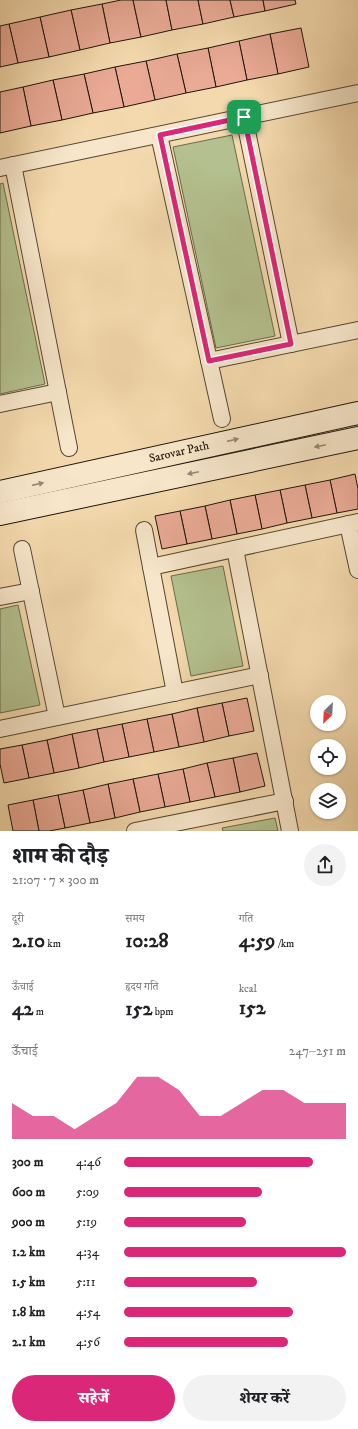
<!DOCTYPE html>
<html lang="hi">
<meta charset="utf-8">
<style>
body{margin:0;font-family:"IM FELL DW Pica","Noto Serif Devanagari",serif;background:#f2f2f2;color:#202124;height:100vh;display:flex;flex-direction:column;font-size:15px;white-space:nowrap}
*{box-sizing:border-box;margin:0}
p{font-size:13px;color:#757577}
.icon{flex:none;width:22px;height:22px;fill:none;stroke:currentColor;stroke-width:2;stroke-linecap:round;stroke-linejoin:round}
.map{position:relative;height:831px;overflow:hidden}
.details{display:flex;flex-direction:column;background:#fff;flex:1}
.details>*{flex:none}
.needle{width:26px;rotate:204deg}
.tools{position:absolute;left:310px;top:695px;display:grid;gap:8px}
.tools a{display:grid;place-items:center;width:36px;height:36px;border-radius:50%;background:#fff;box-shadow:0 1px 3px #0004;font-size:20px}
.pin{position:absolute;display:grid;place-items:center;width:34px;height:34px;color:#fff;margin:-17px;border-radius:8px;box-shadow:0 2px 6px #0006}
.round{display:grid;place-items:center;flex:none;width:42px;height:42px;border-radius:21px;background:#f2f2f2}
.overview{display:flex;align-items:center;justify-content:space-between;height:68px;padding:0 12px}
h1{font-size:22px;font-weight:800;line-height:30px}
.stats{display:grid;grid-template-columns:repeat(3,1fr);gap:6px;height:68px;padding:4px 12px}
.stats div{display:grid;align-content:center}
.stats b{font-size:20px;font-weight:800}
.stats small{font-size:11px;font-weight:400}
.stats p{font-size:11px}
.chart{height:112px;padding:8px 12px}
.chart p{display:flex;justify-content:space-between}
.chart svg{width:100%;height:72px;margin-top:4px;fill:#db2777;opacity:.7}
.primary-button{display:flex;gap:8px;margin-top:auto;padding:8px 12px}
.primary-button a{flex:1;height:46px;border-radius:24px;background:#db2777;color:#fff;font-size:16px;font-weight:800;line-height:46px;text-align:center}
.primary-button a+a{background:#f2f2f2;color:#202124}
ul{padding:0 12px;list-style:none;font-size:13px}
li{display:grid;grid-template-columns:64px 48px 1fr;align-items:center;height:30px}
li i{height:10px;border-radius:5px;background:#db2777}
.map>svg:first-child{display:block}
.green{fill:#b4c08f;stroke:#6a6b4c}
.building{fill:#eaaa96;stroke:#1f160a}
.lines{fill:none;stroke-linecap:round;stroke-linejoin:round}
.street-casing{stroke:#544733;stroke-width:18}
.secondary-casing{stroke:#1f160a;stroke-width:24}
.street{stroke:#f7e6ca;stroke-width:16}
.secondary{stroke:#f7e6ca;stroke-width:22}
.oneway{fill:#968874}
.route-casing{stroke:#fff;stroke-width:8}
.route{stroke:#db2777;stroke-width:5}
.labels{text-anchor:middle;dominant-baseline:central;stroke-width:4;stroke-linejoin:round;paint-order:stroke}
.street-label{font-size:12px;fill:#1f160a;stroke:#f7e6ca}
</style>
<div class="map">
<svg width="358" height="831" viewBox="0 0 358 831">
<rect width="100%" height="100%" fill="#f3d9ad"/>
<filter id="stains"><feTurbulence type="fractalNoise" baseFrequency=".005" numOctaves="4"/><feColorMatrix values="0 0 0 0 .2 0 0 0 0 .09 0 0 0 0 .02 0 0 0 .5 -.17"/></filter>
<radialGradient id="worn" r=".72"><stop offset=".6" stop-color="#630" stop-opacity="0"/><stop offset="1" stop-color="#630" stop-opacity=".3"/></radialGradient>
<g class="green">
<polygon points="232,135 275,336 216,348 173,147"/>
<polygon points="3,183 45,384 0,394 0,184"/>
<polygon points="223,566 243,666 191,676 171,576"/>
<polygon points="18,605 40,705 0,713 0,609"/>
<polygon points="275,818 278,831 223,831 222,828"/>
</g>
<g class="building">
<polygon points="121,0 133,0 141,37 110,43 102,4"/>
<polygon points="133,0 166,0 172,30 141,37"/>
<polygon points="166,0 198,0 203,24 172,30"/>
<polygon points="198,0 230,0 234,17 203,24"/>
<polygon points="230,0 263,0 265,11 234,17"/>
<polygon points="263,0 295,0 296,4 265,11"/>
<polygon points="102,4 110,43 80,50 71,10"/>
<polygon points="71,10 80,50 49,57 40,17"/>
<polygon points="40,17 49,57 18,63 9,24"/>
<polygon points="9,24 18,63 0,67 0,26"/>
<polygon points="301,28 309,67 278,74 270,34"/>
<polygon points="270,34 278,74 247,80 239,41"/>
<polygon points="239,41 247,80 216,87 208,48"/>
<polygon points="208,48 216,87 186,93 177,54"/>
<polygon points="177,54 186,93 155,100 146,61"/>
<polygon points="146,61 155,100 124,107 115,67"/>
<polygon points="115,67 124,107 93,113 84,74"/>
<polygon points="84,74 93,113 62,120 53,80"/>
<polygon points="53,80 62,120 31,126 23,87"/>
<polygon points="23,87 31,126 0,133 0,92"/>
<polygon points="355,474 358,489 358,509 337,513 330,480"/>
<polygon points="330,480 337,513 312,518 305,485"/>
<polygon points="305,485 312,518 287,523 280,490"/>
<polygon points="280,490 287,523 262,529 255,495"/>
<polygon points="255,495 262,529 237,534 230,500"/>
<polygon points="230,500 237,534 212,539 205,506"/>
<polygon points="205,506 212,539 187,544 180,511"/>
<polygon points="180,511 187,544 162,549 155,516"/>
<polygon points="247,698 254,731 229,736 222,703"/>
<polygon points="222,703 229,736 204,742 197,708"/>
<polygon points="197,708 204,742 179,747 172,714"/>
<polygon points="172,714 179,747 154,752 147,719"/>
<polygon points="147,719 154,752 129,757 122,724"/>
<polygon points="122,724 129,757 104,762 97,729"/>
<polygon points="97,729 104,762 79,768 72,734"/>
<polygon points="72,734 79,768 54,773 47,740"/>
<polygon points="47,740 54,773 29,778 22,745"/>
<polygon points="22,745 29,778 4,783 0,764 0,749"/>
<polygon points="257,753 265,786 240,792 233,758"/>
<polygon points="233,758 240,792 215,797 207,763"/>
<polygon points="207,763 215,797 190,802 183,769"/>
<polygon points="183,769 190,802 165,807 158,774"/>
<polygon points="158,774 165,807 140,812 133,779"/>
<polygon points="133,779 140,812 115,818 108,784"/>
<polygon points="108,784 115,818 90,823 83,790"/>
<polygon points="83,790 90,823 65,828 58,795"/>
<polygon points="58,795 65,828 49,831 39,831 33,800"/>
<polygon points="33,800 39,831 13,831 8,805"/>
</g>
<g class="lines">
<defs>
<g id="street">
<polyline points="244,117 291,344"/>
<polyline points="159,135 222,419"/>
<polyline points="13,165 69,448"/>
<polyline points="0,168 358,93"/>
<polyline points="209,361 358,330"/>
<polyline points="0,404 58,392"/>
<polyline points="348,524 358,570"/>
<polyline points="144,530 175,693"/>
<polyline points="22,549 57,717"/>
<polyline points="235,549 290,831"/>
<polyline points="151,567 358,522"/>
<polyline points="0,597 31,591"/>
<polyline points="0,729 260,675"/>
<polyline points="135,831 285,801"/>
</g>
<g id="secondary">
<polyline points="0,492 358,413"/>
<polyline points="0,514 358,438"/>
</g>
</defs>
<use href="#street" class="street-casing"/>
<use href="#secondary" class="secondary-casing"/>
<use href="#street" class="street"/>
<use href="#secondary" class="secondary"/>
</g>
<defs><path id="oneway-solid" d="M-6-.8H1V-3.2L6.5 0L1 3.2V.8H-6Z"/></defs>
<g class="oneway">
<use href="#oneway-solid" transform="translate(233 440) rotate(-13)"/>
<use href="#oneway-solid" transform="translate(320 446) rotate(168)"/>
<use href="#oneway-solid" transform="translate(193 473) rotate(168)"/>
<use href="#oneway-solid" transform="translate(38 484) rotate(-13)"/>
</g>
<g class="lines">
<defs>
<polygon id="route" points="244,117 291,344 209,361 160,135"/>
</defs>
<use href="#route" class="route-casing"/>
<use href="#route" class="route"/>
</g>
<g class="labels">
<g class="street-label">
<text transform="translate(179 452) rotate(-13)">Sarovar Path</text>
</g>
</g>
<rect width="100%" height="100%" filter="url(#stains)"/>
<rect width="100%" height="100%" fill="url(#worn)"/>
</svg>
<div class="tools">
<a><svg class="needle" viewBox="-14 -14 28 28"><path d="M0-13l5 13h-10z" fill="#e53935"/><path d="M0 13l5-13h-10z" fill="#757577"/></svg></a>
<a><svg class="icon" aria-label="locate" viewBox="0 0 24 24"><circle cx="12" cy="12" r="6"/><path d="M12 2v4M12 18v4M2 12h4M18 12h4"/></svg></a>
<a><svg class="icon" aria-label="layers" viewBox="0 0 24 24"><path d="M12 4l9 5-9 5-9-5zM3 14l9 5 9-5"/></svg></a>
</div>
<div class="pin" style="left:244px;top:117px;background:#1e9e55"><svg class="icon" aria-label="arrive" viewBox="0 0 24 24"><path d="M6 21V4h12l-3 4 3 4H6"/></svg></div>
</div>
<section class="details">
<div class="overview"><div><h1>शाम की दौड़</h1><p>21:07 · 7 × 300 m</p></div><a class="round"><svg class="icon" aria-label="share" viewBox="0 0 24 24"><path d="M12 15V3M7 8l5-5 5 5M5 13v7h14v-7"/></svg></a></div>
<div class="stats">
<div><p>दूरी</p><b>2.10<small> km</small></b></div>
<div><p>समय</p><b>10:28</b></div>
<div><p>गति</p><b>4:59<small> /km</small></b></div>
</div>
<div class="stats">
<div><p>ऊँचाई</p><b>42<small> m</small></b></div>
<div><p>हृदय गति</p><b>152<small> bpm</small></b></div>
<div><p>kcal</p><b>152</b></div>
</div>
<div class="chart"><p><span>ऊँचाई</span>247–251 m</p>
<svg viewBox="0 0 160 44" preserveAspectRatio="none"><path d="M0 44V22L10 30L20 30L30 38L40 30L50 22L60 6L70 6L80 14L90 30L100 30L110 22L120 14L130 14L140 22L150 22L160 22V44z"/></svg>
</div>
<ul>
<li><b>300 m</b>4:46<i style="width:85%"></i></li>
<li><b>600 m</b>5:09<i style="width:62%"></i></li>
<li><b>900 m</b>5:19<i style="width:55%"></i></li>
<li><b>1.2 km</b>4:34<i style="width:100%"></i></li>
<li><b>1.5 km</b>5:11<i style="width:60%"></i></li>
<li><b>1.8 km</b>4:54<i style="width:76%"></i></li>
<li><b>2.1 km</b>4:56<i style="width:74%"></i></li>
</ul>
<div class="primary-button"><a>सहेजें</a><a>शेयर करें</a></div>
</section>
